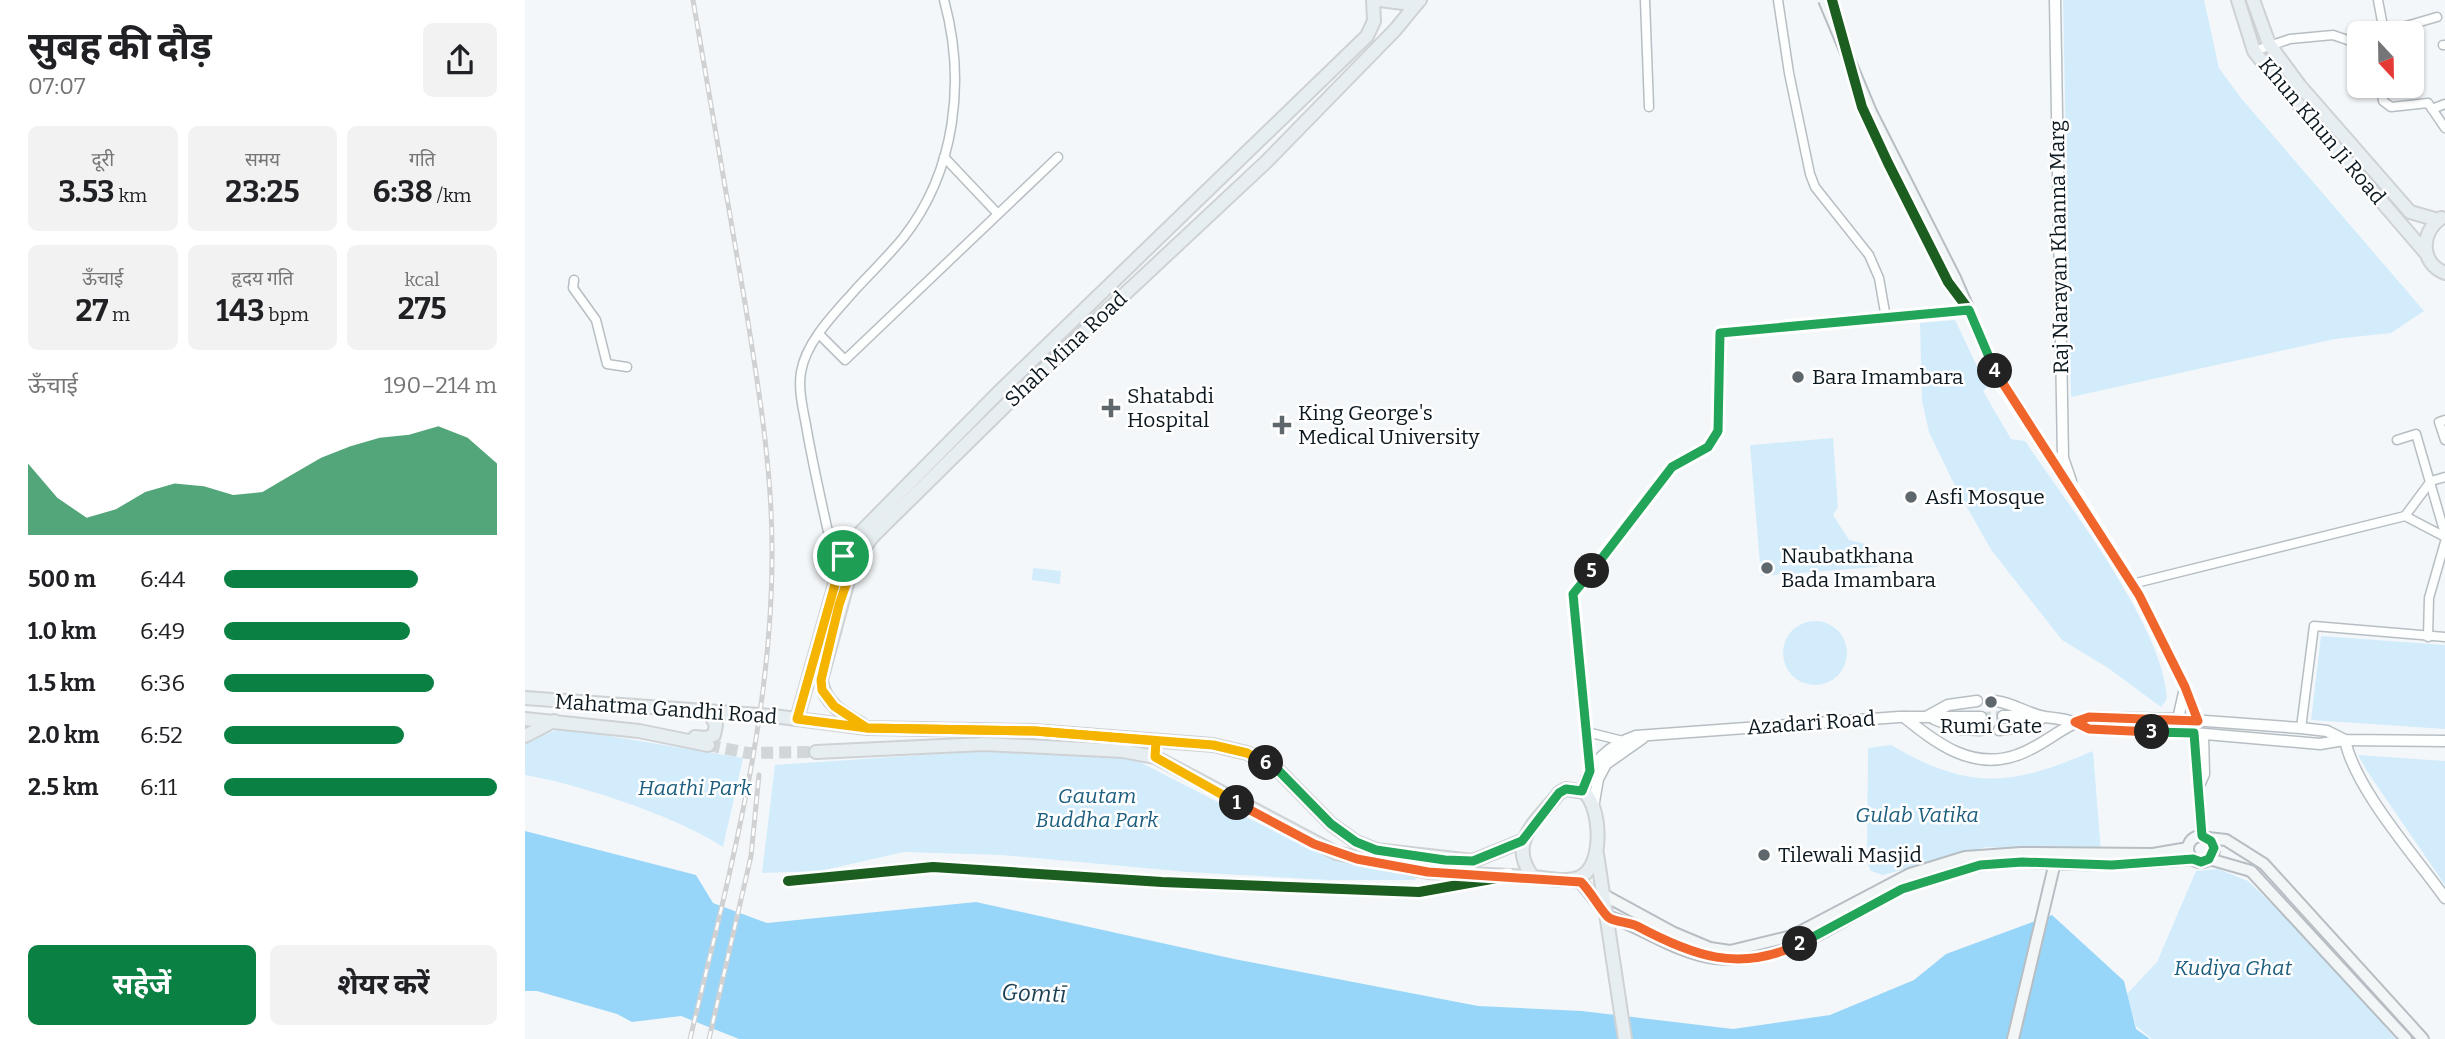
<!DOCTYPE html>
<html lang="hi">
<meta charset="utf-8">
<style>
body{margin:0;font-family:Bitter,"Noto Sans Devanagari",serif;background:#f2f2f2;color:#202124;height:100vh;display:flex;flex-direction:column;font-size:26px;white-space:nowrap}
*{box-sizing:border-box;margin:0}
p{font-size:23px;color:#757577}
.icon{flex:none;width:38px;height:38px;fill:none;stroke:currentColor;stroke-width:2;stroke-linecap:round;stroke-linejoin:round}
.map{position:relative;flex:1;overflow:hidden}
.drawer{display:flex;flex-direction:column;background:#fff;width:525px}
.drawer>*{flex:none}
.needle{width:46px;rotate:158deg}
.tools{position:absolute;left:1822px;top:21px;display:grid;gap:14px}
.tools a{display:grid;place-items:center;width:77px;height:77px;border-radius:10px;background:#fff;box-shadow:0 2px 5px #0004;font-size:35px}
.pin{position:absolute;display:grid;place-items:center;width:60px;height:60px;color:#fff;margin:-30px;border:4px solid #fff;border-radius:50%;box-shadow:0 2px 7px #0007}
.km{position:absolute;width:35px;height:35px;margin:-18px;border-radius:50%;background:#222;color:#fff;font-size:19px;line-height:35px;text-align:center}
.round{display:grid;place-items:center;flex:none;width:74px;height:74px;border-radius:10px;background:#f2f2f2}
.head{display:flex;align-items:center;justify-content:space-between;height:119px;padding:0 28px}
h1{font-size:38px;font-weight:700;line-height:52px}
.stats{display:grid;grid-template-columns:repeat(3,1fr);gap:10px;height:119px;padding:7px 28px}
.stats div{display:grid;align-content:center;border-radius:10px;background:#f2f2f2;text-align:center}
.stats b{font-size:30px;font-weight:700}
.stats small{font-size:19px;font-weight:400}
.stats p{font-size:19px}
.chart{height:196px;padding:14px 28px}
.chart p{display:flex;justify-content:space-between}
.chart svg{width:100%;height:126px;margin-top:7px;fill:#0b8043;opacity:.7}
.button{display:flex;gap:14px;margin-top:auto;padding:14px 28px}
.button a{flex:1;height:80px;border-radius:10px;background:#0b8043;color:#fff;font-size:28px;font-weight:700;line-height:80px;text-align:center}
.button a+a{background:#f2f2f2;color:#202124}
ul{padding:0 28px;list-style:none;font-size:23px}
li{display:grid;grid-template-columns:112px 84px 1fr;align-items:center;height:52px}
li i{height:18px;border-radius:9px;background:#0b8043}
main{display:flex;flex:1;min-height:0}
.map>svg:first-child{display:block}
.green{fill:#d2ecfc}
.water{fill:#98d6f9}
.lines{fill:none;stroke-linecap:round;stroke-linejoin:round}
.tertiary-tunnel{stroke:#d1d6d8;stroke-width:10;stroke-dasharray:10 5;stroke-linecap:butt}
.primary-tunnel{stroke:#d1d6d8;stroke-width:12;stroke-dasharray:12 6;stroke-linecap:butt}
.minor-casing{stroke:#b7bec3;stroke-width:11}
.tertiary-casing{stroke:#b7bec3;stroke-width:13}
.secondary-casing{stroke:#b7bec3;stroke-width:14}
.primary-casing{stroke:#cfd2d4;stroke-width:16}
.minor{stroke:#fdfefe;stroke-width:8}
.tertiary{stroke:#fdfefe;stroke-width:10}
.secondary{stroke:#f3f6f7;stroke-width:10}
.primary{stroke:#e7eef1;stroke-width:12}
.rail-casing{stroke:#cfd1d2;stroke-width:5}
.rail{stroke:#fff;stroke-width:2.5;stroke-dasharray:8;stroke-linecap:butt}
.secondary-bridge-casing{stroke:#b7bec3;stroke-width:14;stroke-linecap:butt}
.secondary-bridge{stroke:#f3f6f7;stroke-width:10}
.cycleway-casing{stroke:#fff;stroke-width:15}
.cycleway{stroke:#1b5e20;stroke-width:10}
.split-1-casing{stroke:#fff;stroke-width:14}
.split-2-casing{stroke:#fff;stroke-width:14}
.split-3-casing{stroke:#fff;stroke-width:14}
.split-4-casing{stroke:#fff;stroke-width:14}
.split-5-casing{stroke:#fff;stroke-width:14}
.split-6-casing{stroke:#fff;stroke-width:14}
.split-7-casing{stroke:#fff;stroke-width:14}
.split-1{stroke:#f5b400;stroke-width:9}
.split-2{stroke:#f0652b;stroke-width:9}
.split-3{stroke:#22a559;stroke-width:9}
.split-4{stroke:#f0652b;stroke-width:9}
.split-5{stroke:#22a559;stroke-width:9}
.split-6{stroke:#22a559;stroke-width:9}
.split-7{stroke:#f5b400;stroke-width:9}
.poi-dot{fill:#5e676c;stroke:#fff;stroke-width:2.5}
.labels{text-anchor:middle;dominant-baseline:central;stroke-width:5;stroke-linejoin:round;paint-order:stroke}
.street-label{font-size:21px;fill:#0d1920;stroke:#fff}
.poi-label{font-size:21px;fill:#0d1920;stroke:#fff;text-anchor:start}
.park-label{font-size:21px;font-style:italic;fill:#1c5e7f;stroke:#fff}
.water-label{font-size:23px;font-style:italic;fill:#193f53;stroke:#fff}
</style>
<main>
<section class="drawer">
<div class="head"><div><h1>सुबह की दौड़</h1><p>07:07</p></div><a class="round"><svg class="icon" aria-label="share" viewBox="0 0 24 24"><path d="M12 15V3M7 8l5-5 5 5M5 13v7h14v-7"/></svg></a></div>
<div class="stats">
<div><p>दूरी</p><b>3.53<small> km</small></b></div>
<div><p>समय</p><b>23:25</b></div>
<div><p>गति</p><b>6:38<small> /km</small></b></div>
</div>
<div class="stats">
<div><p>ऊँचाई</p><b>27<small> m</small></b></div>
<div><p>हृदय गति</p><b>143<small> bpm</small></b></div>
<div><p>kcal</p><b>275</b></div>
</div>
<div class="chart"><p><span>ऊँचाई</span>190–214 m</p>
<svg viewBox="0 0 160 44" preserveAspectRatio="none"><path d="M0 44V19L10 31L20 38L30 35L40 29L50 26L60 27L70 30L80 29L90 23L100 17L110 13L120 10L130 9L140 6L150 10L160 19V44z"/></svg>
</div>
<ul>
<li><b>500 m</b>6:44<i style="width:71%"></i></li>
<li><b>1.0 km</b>6:49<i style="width:68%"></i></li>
<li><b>1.5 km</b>6:36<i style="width:77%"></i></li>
<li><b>2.0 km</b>6:52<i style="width:66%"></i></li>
<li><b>2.5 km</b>6:11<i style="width:100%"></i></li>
</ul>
<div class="button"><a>सहेजें</a><a>शेयर करें</a></div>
</section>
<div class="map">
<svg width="1920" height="1039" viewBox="0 0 1920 1039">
<rect width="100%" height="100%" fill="#f4f7f9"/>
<g class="green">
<polygon points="1538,0 1679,0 1694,68 1716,98 1899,311 1866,333 1810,339 1546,397"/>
<path d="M 1430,320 L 1462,387 L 1458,391 L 1486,439 L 1500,441 C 1542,503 1639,627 1642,699 L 1636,707 L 1583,668 L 1537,640 L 1467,551 L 1431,488 L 1404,432 L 1397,401 L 1395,323 Z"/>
<polygon points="1308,438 1313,507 1308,515 1324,540 1337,543 1363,561 1351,567 1236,576 1225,445"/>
<polygon points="508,568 536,571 535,584 507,580"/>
<circle cx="1290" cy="653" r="32"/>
<polygon points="1796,636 1920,645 1920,729 1786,720"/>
<path d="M 36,728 L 218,758 L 198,847 C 153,817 54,784 0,775 L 0,743 Z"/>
<path d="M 1366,745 C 1444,791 1487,786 1568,751 L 1576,852 L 1462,847 L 1358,875 L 1346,871 L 1342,863 L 1343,748 Z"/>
<polygon points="455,751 578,752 609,759 786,850 819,861 892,874 890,880 804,880 663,872 477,855 379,852 295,871 237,873 250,765"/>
<polygon points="1833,755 1920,761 1920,885 1842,771"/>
<polygon points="1693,869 1723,881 1776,932 1871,1039 1627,1039 1611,1026 1602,994 1632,962 1671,871"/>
</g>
<polygon class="water" points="0,831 171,875 188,903 242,923 451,902 709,959 953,1006 1057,1011 1208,1029 1305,1015 1389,980 1421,954 1527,915 1599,981 1611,1029 1625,1039 214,1039 156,1016 107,1022 92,1014 12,991 0,991"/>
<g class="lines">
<polyline class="tertiary-tunnel" points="1456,717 1478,716"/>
<polyline class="primary-tunnel" points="183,745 223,753 291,752"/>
<defs>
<g id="minor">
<polyline points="1120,0 1124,107"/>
<polyline points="1253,0 1264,73 1285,174 1290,187 1344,255 1354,278 1361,318"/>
<polyline points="1853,0 1859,32"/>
<polyline points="1857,33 1912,17"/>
<polyline points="1918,45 1920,45"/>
<polyline points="1729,51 1765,39 1808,35 1834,44"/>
<polyline points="1856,86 1858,101 1866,107 1903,103 1920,128"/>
<polyline points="1907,109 1920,104"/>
<polyline points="419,157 473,214"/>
<polyline points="49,280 48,288 71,320 82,364 102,367"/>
<polyline points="294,334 320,360 533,157"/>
<polyline points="1920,420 1914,422 1920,440"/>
<polyline points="1872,440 1891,434 1920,534"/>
<polyline points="1880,516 1920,537"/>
<path d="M 329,561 L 306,545 C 297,505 288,466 281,425 C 278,409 273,389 276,372 C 281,341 311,312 331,289 C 347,272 363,256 378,238 C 431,171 441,80 419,0"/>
<polyline points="1607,584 1880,516 1906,481 1920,477"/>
<polyline points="1903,637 1904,598 1920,542"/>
<polyline points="1776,728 1789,626 1920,637"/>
<polyline points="1062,732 1098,741"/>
<polyline points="1065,771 1048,594 1147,467 1183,447 1193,431 1195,333 1444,310"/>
<polyline points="263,881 408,867 637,882 894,892 966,879"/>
</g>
<g id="tertiary">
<polyline points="1307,0 1315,27"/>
<polyline points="1530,0 1538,458 1546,481"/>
<polyline points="1332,89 1363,163 1423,282 1444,310 1475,382 1549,491 1614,595 1660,687 1673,721"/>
<path d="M 1470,701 C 1488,703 1503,714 1520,717 C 1537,719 1548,720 1564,729 L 1669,733 L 1795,744 L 1819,740"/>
<polyline points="1403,716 1423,705 1452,701"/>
<polyline points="1478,716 1512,716"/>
<path d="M 1379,717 C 1411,743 1447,771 1492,755 C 1517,747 1538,725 1564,717 L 1653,719 L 1776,728 L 1802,731 L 1820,740 L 1920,741"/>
<polyline points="1409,719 1435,729 1456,730"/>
<polyline points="1653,719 1660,688"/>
<polyline points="1474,730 1506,725 1519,717"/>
<polyline points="1669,733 1677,836"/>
<path d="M 1820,740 C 1830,789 1890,856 1920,898"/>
<polyline points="1675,783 1679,774 1678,734"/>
<path d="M 1057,791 C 1064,764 1084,745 1111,736 L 1374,717 L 1456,717"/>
<polyline points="1069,802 1073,779 1081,764 1118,738"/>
</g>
<g id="secondary">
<polyline points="1430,278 1444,310"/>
<circle cx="1676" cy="849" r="13"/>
<polyline points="1683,838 1701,840 1739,864 1898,1039"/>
<polyline points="1684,859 1726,871 1881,1039"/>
<polyline points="1079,895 1147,932 1185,948 1205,951 1267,936 1385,874 1440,857 1496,853 1628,854 1663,848"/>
<path d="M 1082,916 C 1118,927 1152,954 1190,958 C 1264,966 1313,919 1375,890 C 1399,878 1426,872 1451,866 C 1483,858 1518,864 1551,864 C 1590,865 1629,862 1668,859"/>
<polyline points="1488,1039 1531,858"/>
</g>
<g id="primary">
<polyline points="855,0 886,4 895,0"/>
<polyline points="1713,0 1729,51 1743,69 1900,252"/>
<polyline points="1728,0 1744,44 1775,86 1885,212 1913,220"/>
<path d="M 1916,218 C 1895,233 1895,263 1920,273"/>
<polyline points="0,698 248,716 342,728 510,731 688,745 722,753 752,769 806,824 831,842 851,850 948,861 997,841"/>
<polyline points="0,719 114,731 183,745"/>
<polyline points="272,719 318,556 336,532 473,393 842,36 849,21 848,0"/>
<path d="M 336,724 C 318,714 299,703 296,680 L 327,566 L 347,537 L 481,405 L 741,162 L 870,30 L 893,2"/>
<polyline points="0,736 29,721"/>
<polyline points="170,737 181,738 189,735 191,725 184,712"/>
<polyline points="291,752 459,744 598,751 630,757 811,853 903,872 1008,877"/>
<path d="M 1041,789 L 1059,792 C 1076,807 1079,863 1057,876 C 1044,884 1022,878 1008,877 C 981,842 1012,822 1034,793 Z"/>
<polyline points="1072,854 1100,1039"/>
<polyline points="1045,880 1056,882 1079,910"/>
</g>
</defs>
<use href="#minor" class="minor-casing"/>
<use href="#tertiary" class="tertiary-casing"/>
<use href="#secondary" class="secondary-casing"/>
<use href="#primary" class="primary-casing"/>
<use href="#minor" class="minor"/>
<use href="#tertiary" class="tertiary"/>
<use href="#secondary" class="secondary"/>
<use href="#primary" class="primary"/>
<defs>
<g id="rail">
<path d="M 165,1039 C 203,879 248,716 247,550 C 247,466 233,385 220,303 C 203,202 185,101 168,0"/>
<polyline points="184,1039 226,856 234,775"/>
</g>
</defs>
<use href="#rail" class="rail-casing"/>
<use href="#rail" class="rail"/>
<defs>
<polyline id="secondary-bridge" points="1299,0 1346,112 1430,278"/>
</defs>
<use href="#secondary-bridge" class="secondary-bridge-casing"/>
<use href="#secondary-bridge" class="secondary-bridge"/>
<defs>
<g id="cycleway">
<polyline points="1307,0 1337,107 1363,163 1423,282 1444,310 1475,382 1549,491 1614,595 1660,687 1673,721"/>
<polyline points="1065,771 1048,594 1147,467 1183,447 1193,431 1195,333 1444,310"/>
<polyline points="263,881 408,867 637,882 894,892 983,876"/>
</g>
</defs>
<use href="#cycleway" class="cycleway-casing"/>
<use href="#cycleway" class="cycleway"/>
</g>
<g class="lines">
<defs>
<polyline id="split-1" points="318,556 329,561 314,605 296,680 297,690 309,706 342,728 510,731 631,741 630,757 712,803"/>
<path id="split-2" d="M 712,803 L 789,844 L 832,859 L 903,872 L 1056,882 C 1066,892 1073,906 1082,916 C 1087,922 1104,922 1112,926 C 1168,956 1214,973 1275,944"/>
<polyline id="split-3" points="1275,944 1377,889 1455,865 1497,862 1587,865 1668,859 1676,862 1684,859 1689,848 1686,841 1677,836 1669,733 1627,732"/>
<polyline id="split-4" points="1470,371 1614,595 1660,687 1673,721 1564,717 1550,722 1564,729 1627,732"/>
<polyline id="split-5" points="1067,571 1147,467 1183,447 1193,431 1195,333 1444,310 1470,371"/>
<polyline id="split-6" points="741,763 752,769 806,824 831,842 851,850 920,860 948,861 997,841 1034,793 1041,789 1057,791 1065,771 1048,594 1067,571"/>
<polyline id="split-7" points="318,556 272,719 342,728 510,731 688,745 722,753 741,763"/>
</defs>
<use href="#split-1" class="split-1-casing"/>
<use href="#split-2" class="split-2-casing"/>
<use href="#split-3" class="split-3-casing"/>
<use href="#split-4" class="split-4-casing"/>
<use href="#split-5" class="split-5-casing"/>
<use href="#split-6" class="split-6-casing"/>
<use href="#split-7" class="split-7-casing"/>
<use href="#split-1" class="split-1"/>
<use href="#split-2" class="split-2"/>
<use href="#split-3" class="split-3"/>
<use href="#split-4" class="split-4"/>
<use href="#split-5" class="split-5"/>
<use href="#split-6" class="split-6"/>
<use href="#split-7" class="split-7"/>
</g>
<g class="poi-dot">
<circle cx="1273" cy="377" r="7"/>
<path d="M582.5 397.5h7v7h7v7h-7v7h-7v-7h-7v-7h7z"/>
<path d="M753.5 414.5h7v7h7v7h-7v7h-7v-7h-7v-7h7z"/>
<circle cx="1386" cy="497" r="7"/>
<circle cx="1242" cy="568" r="7"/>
<circle cx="1466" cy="702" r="7"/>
<circle cx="1239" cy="855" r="7"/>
</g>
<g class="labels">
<g class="street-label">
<text transform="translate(1797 131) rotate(50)">Khun Khun Ji Road</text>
<text transform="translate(1534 247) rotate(-91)">Raj Narayan Khanna Marg</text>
<text transform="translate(541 349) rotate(-43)">Shah Mina Road</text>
<text transform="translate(141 709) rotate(4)">Mahatma Gandhi Road</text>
<text transform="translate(1286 723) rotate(-4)">Azadari Road</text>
</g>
<g class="poi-label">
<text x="1287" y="377">Bara Imambara</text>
<text x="602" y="396">Shatabdi<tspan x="602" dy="24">Hospital</tspan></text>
<text x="773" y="413">King George's<tspan x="773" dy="24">Medical University</tspan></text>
<text x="1400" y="497">Asfi Mosque</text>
<text x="1256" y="556">Naubatkhana<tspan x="1256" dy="24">Bada Imambara</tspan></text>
<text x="1466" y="726" text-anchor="middle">Rumi Gate</text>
<text x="1253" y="855">Tilewali Masjid</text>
</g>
<g class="park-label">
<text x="170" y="788">Haathi Park</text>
<text x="572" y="796">Gautam<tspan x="572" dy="24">Buddha Park</tspan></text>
<text x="1392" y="815">Gulab Vatika</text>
<text x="1708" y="968">Kudiya Ghat</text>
</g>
<g class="water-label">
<text transform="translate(509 993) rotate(2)">Gomtī</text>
</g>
</g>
</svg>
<div class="tools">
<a><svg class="needle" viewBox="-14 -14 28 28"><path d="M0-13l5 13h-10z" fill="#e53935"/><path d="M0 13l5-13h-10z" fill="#757577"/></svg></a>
</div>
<div class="pin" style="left:318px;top:556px;background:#1e9e55"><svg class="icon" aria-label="arrive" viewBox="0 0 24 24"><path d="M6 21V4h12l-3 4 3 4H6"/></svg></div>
<b class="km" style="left:712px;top:803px">1</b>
<b class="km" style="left:1275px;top:944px">2</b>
<b class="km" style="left:1627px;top:732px">3</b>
<b class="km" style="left:1470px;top:371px">4</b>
<b class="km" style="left:1067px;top:571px">5</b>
<b class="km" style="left:741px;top:763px">6</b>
</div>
</main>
